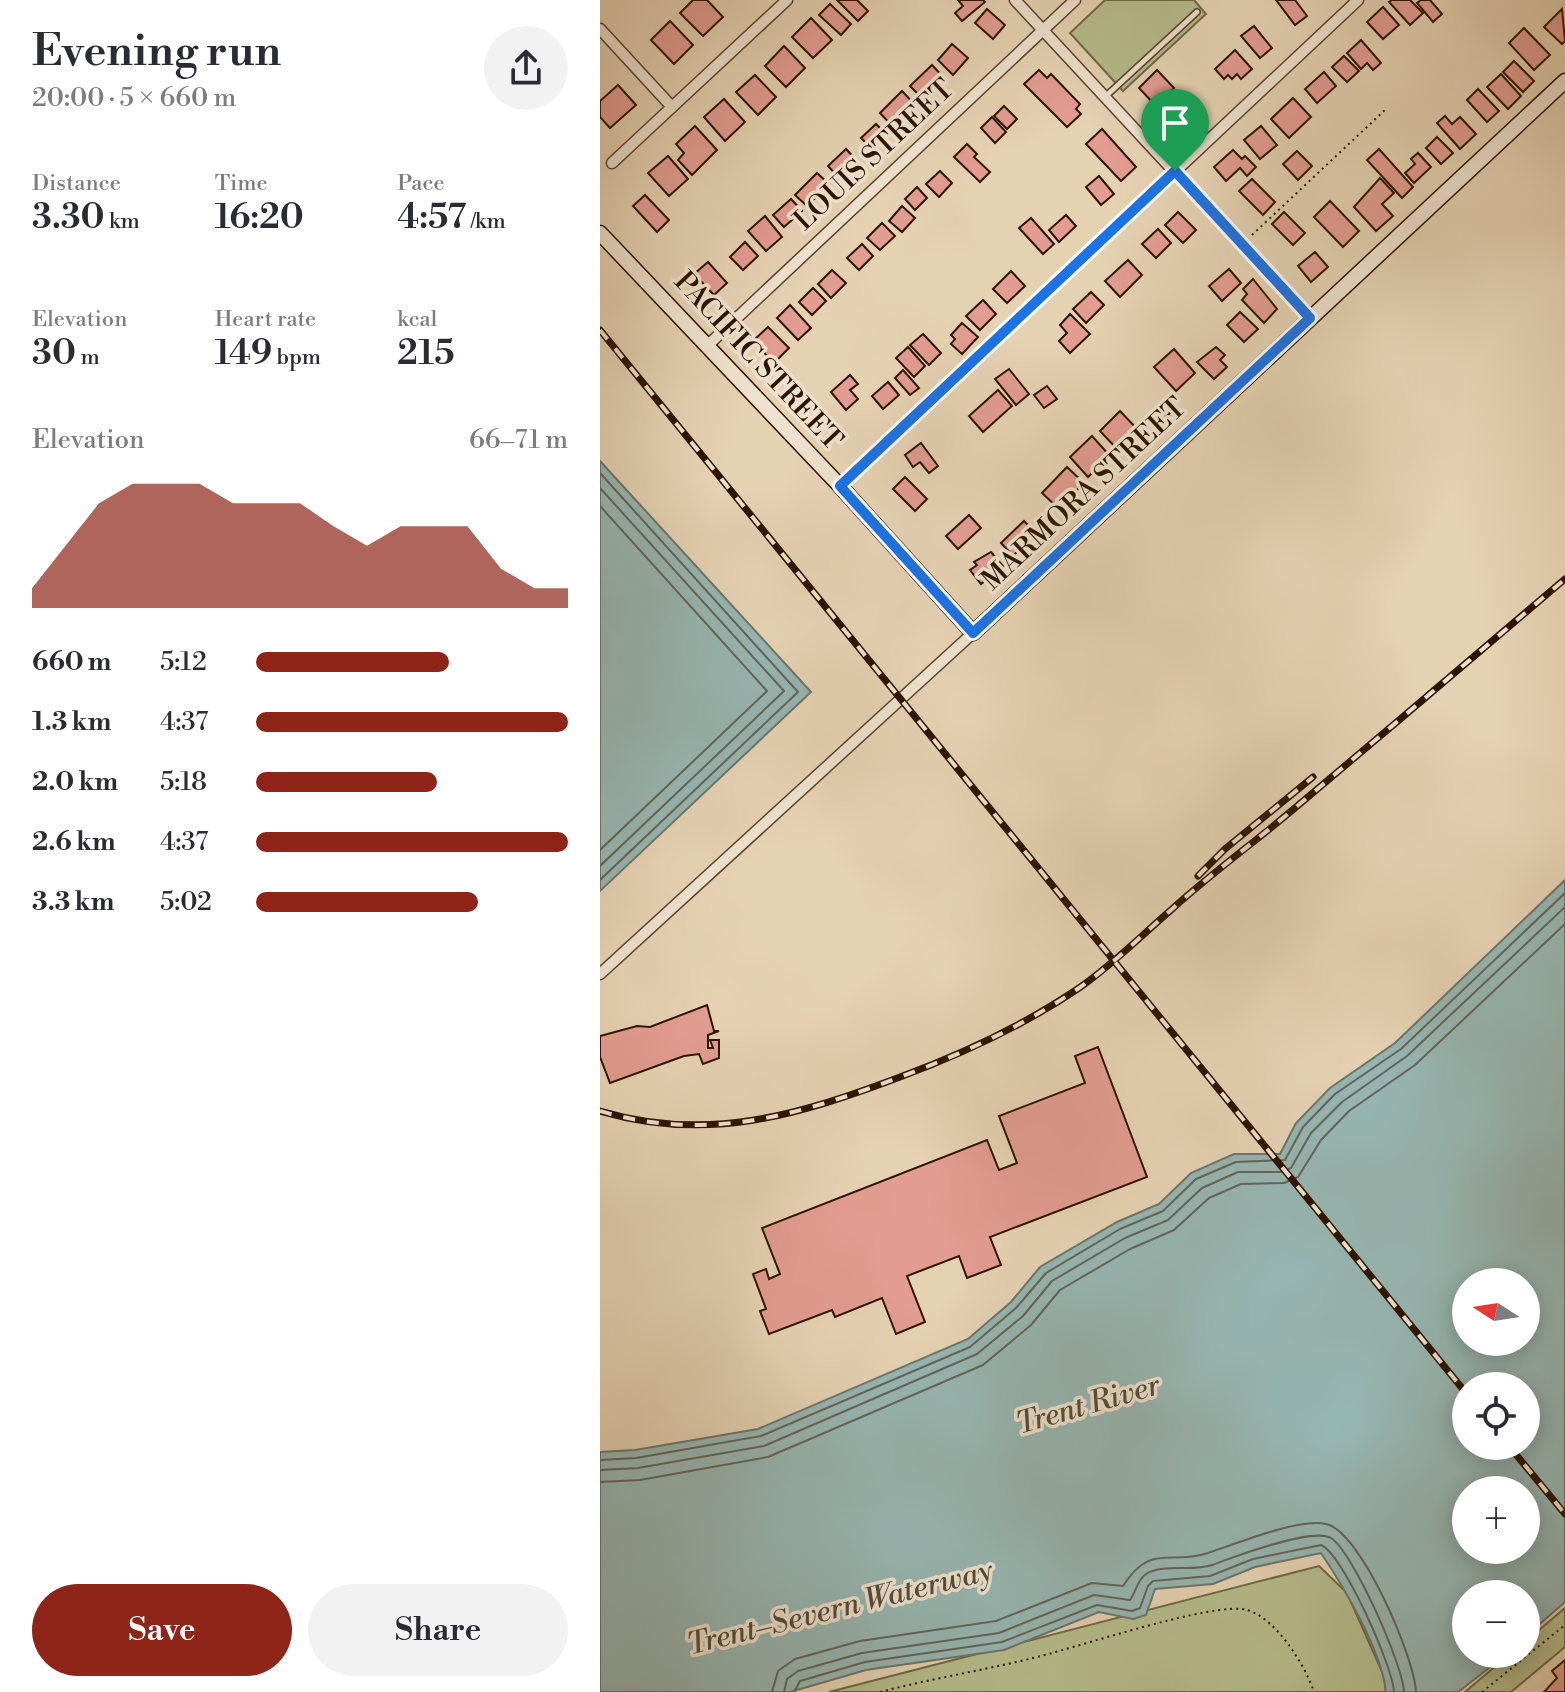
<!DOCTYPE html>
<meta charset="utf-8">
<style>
body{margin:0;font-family:"Libre Bodoni",serif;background:#f2f2f3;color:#2b2b33;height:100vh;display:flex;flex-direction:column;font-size:30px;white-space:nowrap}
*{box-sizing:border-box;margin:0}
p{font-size:26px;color:#7c7c81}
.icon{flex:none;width:44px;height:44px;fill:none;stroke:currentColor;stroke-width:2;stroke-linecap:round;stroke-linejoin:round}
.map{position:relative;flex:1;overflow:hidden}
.details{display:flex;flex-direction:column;background:#fff;width:600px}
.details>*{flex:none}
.needle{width:52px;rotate:282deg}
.fabs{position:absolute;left:852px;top:1268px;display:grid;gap:16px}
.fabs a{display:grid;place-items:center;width:88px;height:88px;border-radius:50%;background:#fff;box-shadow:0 4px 20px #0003;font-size:40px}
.pin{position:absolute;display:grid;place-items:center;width:68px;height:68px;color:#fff;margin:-82px -34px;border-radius:50% 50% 50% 0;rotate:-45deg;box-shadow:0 0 8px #0007}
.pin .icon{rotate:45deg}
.round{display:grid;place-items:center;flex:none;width:84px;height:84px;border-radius:42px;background:#f2f2f3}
.head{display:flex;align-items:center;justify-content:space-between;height:136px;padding:0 32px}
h1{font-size:44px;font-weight:600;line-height:60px}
.metrics{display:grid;grid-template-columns:repeat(3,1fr);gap:12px;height:136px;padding:8px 32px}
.metrics div{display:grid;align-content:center}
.metrics b{font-size:34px;font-weight:600}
.metrics small{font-size:22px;font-weight:400}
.metrics p{font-size:22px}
.chart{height:224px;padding:16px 32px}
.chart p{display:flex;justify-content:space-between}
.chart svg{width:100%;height:144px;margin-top:8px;fill:#8f2418;opacity:.7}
.cta{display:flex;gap:16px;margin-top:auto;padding:16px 32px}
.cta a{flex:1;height:92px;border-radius:48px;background:#8f2418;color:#fff;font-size:32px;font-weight:600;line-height:92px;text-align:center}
.cta a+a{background:#f2f2f3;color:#2b2b33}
ul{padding:0 32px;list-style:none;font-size:26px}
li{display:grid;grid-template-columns:128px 96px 1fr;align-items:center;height:60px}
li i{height:20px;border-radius:10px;background:#8f2418}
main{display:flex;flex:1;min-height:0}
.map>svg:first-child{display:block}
.green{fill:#b5bc8c;stroke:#716846;stroke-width:2}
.water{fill:#96b6b2;stroke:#6c756b;stroke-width:2;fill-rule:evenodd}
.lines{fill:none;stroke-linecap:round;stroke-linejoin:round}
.shore{stroke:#626459;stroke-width:2}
.building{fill:#e29c91;stroke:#2d1300;stroke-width:2}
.lane-casing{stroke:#5b432d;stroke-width:8}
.street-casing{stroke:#5b432d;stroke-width:13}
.secondary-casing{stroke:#2d1300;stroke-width:17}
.path{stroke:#2d1300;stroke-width:2;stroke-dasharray:2 4;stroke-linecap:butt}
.lane{stroke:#eee2ce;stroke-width:5}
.street{stroke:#eee2ce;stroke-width:10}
.secondary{stroke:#eee2ce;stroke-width:14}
.rail-casing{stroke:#2d1300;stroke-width:7}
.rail{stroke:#eee2ce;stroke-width:4;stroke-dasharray:12;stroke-linecap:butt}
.route-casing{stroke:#fff;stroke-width:16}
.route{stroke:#1a73e8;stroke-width:10}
.labels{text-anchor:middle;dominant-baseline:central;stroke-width:7;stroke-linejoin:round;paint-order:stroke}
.street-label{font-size:28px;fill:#2d1300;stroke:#eee2ce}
.water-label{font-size:30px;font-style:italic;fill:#524c3e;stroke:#eee2ce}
</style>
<main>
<section class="details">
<div class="head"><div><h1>Evening run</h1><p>20:00 · 5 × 660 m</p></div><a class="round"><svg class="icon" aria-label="share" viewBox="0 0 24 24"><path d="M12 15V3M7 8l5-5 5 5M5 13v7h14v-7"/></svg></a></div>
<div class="metrics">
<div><p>Distance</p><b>3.30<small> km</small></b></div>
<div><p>Time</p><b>16:20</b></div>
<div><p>Pace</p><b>4:57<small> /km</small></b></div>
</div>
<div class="metrics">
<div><p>Elevation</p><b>30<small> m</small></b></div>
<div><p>Heart rate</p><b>149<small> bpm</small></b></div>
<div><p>kcal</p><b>215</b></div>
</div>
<div class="chart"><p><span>Elevation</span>66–71 m</p>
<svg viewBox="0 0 160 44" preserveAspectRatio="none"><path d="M0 44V38L10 25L20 12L30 6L40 6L50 6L60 12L70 12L80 12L90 19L100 25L110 19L120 19L130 19L140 32L150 38L160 38V44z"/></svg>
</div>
<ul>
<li><b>660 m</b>5:12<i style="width:62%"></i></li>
<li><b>1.3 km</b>4:37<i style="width:100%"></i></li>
<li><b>2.0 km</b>5:18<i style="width:58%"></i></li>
<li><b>2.6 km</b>4:37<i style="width:100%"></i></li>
<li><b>3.3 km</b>5:02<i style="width:71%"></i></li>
</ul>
<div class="cta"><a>Save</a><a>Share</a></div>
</section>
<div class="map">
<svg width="965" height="1692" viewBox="0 0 965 1692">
<rect width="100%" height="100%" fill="#e5d2b3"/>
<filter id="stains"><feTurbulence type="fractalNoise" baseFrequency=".0025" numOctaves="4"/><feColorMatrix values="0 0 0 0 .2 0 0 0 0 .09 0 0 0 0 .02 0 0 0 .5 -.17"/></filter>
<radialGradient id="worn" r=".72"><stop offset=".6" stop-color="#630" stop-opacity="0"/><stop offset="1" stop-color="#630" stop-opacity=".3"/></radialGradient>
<g class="green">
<polygon points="505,0 594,0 606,14 523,91 470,33"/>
<polygon points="719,1566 747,1593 784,1676 786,1692 229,1692"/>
<polygon points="965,1608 965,1647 911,1692 865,1692 910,1654 926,1654 926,1641"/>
</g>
<g class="water">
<polygon points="0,461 211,692 0,891"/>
<path d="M 965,880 L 965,1602 L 926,1636 L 926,1594 L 866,1594 L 866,1654 L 907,1654 L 858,1692 L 786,1692 C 782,1652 744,1587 721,1553 L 655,1567 L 613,1584 L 555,1589 L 546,1615 L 533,1619 L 499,1612 L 404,1650 L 266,1670 L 190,1692 L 0,1692 L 0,1452 L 35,1450 L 158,1429 L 368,1339 L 411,1302 L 440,1267 L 517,1222 L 559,1204 L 591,1173 L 634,1154 L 680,1154 L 696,1123 L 730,1088 L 795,1043 ZM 866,1282 L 926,1282 L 926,1342 L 866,1342 ZM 866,1386 L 926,1386 L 926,1446 L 866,1446 ZM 866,1490 L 926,1490 L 926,1550 L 866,1550 Z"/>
</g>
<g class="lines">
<g class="shore">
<polyline points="0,473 198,692 0,880"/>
<polyline points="0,488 184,691 0,866"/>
<polyline points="0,506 167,691 0,850"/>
<polyline points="0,1460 36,1458 161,1436 370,1347 416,1308 446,1273 520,1229 563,1211 596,1179 636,1162 685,1160 703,1127 735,1094 801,1049 965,893"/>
<polyline points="0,1470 38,1468 164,1446 377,1354 423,1316 452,1281 525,1238 568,1220 602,1188 638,1172 680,1172 691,1168 711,1133 742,1102 807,1056 965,907"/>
<polyline points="0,1482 40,1480 168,1457 383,1365 431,1325 460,1290 530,1249 574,1230 609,1198 641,1184 684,1183 698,1177 721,1140 749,1111 815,1065 965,924"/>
<path d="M 172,1692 L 178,1671 L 195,1659 L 260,1641 L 396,1621 L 492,1583 L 523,1586 C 551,1542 569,1566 608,1553 C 636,1544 698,1518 726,1524 C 761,1531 815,1659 816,1692"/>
<path d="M 184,1692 L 187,1679 L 198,1671 L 262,1653 L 399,1633 L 494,1595 L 530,1600 C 536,1592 537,1580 546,1574 C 563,1563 593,1572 612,1565 C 634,1557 712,1527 731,1538 C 753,1552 803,1665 804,1692"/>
<path d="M 194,1692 L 200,1681 L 265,1662 L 402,1642 L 497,1605 L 532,1611 L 540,1608 L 548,1586 L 553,1581 L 610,1576 L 653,1559 L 721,1545 C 743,1554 793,1667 794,1692"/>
</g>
</g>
<g class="building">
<polygon points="93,0 107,0 123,17 103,36 80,13"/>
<polygon points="237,0 257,0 268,11 258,21"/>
<polygon points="358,0 383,0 385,2 362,21 355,13 363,6"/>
<polygon points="676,0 695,0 707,16 695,25"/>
<polygon points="792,0 810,0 823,13 810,25 789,2"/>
<polygon points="821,0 830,0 842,14 833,22 817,3"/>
<polygon points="230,4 251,24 241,35 219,15"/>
<polygon points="783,7 799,25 783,39 767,22"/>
<polygon points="387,9 405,25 393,39 375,23"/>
<polygon points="962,9 965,41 962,44 944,27"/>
<polygon points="211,18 232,40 213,58 192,37"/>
<polygon points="70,21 93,45 74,64 51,40"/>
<polygon points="654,26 672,48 660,58 641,36"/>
<polygon points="924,28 950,55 934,70 909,43"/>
<polygon points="761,40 781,63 773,70 767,63 761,69 747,53"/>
<polygon points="352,44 368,58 353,75 338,60"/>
<polygon points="184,46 205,68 186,87 165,66"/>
<polygon points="635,50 652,69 641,79 637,74 632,79 628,75 624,79 615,69"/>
<polygon points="744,56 759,71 747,82 732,67"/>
<polygon points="914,61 934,81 923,92 903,72"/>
<polygon points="332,65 346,80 324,100 310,86"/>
<polygon points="439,70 447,78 451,74 480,104 476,109 481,114 467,127 424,84"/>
<polygon points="557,70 574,88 556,106 539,88"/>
<polygon points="724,72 736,86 717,103 705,89"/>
<polygon points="901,74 921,96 908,109 887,87"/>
<polygon points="155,75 176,97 158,115 136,92"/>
<polygon points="18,85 36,105 10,128 0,117 0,101"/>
<polygon points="878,89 899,111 887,122 867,100"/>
<polygon points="302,91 317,107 295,129 280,113"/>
<polygon points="581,97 598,115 579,132 563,114"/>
<polygon points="693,98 711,117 689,138 671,119"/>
<polygon points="124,99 145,122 125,141 104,117"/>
<polygon points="404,106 417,119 407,129 394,116"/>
<polygon points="845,116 852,124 860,117 876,134 860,149 837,123"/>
<polygon points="392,117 406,132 395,143 381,128"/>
<polygon points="276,124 287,135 273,150 261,138"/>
<polygon points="95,126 117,150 92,175 78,160 84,153 76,144"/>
<polygon points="661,126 677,145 660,159 644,140"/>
<polygon points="502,129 536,167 521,181 486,144"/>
<polygon points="837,137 853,153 841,164 826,148"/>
<polygon points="367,144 377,154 374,157 390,172 380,182 354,157"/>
<polygon points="246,149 258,162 240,179 228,166"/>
<polygon points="779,149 813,187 802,198 767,160"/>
<polygon points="633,150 642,159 645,156 656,167 647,176 640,168 626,181 614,167"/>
<polygon points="697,151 712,166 698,180 683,164"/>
<polygon points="818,153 831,167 814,183 805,173 815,164 811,159"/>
<polygon points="68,156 88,179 69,196 48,173"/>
<polygon points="340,171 352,183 339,197 326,184"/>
<polygon points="217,173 229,184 207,206 195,195"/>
<polygon points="499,176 514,194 501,205 486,187"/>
<polygon points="780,178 794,193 782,204 793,216 776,231 754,207"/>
<polygon points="652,179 675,202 663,215 639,191"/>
<polygon points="317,187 327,198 315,210 305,199"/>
<polygon points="45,195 69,220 57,232 33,206"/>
<polygon points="191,199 202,211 184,227 173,215"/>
<polygon points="730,201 759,231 743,247 714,217"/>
<polygon points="302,206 315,218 302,232 289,221"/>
<polygon points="578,212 596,230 583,243 565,225"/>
<polygon points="684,212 705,233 693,245 672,224"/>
<polygon points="466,215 476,226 459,242 449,230"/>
<polygon points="165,216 182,237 166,251 148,231"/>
<polygon points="431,218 454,244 443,254 419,228"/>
<polygon points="282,223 295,236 280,250 267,238"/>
<polygon points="558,229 571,243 556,258 542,244"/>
<polygon points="145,242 158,256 143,270 130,257"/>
<polygon points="262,244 273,256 259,270 247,258"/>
<polygon points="715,252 728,267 711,282 698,266"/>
<polygon points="528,260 542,275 520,297 505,281"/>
<polygon points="108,262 127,283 114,295 94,274"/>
<polygon points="629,269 641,283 622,301 609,286"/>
<polygon points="232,270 246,283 231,298 218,284"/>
<polygon points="411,271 425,286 407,303 393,289"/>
<polygon points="653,279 677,309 664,323 642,300 647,294 643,289"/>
<polygon points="213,288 226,301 212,315 199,302"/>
<polygon points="491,292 504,305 486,323 473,309"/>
<polygon points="383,300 396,314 380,330 366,316"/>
<polygon points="190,305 211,328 198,340 177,318"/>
<polygon points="640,312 658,329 644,342 627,325"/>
<polygon points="470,314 490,334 470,353 459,341 467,333 460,325"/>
<polygon points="362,323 378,337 362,354 351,344 355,339 351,335"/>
<polygon points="168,327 189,348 174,363 153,341"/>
<polygon points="323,334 341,353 329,365 310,345"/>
<polygon points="308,347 325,366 314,377 296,358"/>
<polygon points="616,347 625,355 620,360 627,367 614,379 597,362"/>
<polygon points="574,349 595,373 576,391 554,367"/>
<polygon points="409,369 429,394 416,405 395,379"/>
<polygon points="303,370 319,388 310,395 295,378"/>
<polygon points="250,375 258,384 250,390 258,399 246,410 231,392"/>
<polygon points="288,382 299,395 283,409 272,396"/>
<polygon points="447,386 457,399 444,408 434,395"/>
<polygon points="398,390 412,406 383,432 369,416"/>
<polygon points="565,402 573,410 561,422 553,413"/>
<polygon points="520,411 538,430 518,450 500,431"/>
<polygon points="492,436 510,456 488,477 470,457"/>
<polygon points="321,443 338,466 329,473 320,462 313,467 305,455"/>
<polygon points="467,467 484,483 459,509 442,493"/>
<polygon points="305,477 327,499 315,511 293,489"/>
<polygon points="369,515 381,528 358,549 346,536"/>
<polygon points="424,521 436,533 413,556 401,543"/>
<polygon points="391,552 403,566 381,584 370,570 377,565 374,562"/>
<polygon points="107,1005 114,1031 119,1031 108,1035 108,1048 113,1048 110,1040 119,1040 119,1058 103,1064 99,1054 84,1056 10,1083 0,1057 0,1036 37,1026 50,1027"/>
<polygon points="498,1047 547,1177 390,1237 401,1265 367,1278 359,1256 307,1276 325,1322 296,1334 282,1298 235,1317 232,1310 169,1334 160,1311 166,1309 153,1274 166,1269 169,1279 180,1274 162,1228 387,1140 399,1170 417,1163 399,1116 485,1083 475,1056"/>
<polygon points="965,1660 965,1692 944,1692 957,1678 952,1671"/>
</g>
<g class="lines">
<defs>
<polyline id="lane" points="506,96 597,12"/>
<g id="street">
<polyline points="415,0 710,318"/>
<polyline points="0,29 72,107"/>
<polyline points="12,163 187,0"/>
<polyline points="107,346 475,0"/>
<polyline points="240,486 758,0"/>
<polyline points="0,974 373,633"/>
</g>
<polyline id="secondary" points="0,233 240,486 373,633 965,81"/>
</defs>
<use href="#lane" class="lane-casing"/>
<use href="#street" class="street-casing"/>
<use href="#secondary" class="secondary-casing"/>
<g class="path">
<polyline points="652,235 785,110"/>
<path d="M 280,1692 C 330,1679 379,1671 429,1659 C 470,1650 616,1600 647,1610 C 676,1618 705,1665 714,1692"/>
<polyline points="882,1692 965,1625"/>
</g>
<use href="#lane" class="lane"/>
<use href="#street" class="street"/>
<use href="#secondary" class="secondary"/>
<defs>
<g id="rail">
<polyline points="0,330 866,1393"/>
<polyline points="598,876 625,849 713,777"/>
<path d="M 0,1111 C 108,1143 199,1115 300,1077 C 362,1054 423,1026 479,988 C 512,965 541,936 571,910 C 613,872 659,839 702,802 C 790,728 877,654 965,579"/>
<polyline points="909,1446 965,1514"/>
</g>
</defs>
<use href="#rail" class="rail-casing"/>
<use href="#rail" class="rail"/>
</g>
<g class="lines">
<defs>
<polygon id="route" points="575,171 710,318 373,633 240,486"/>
</defs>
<use href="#route" class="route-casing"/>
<use href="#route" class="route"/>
</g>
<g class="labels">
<g class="street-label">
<text transform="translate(274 155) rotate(-43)">LOUIS STREET</text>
<text transform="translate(158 361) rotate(47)">PACIFIC STREET</text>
<text transform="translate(484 494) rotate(-43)">MARMORA STREET</text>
</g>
<g class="water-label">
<text transform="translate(488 1405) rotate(-16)">Trent River</text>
<text transform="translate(240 1608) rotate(-14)">Trent–Severn Waterway</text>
</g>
</g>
<rect width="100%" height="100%" filter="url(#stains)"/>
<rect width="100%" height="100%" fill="url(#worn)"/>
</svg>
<div class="fabs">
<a><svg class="needle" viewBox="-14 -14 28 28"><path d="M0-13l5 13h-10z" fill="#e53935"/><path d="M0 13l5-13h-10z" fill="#7c7c81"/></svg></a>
<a><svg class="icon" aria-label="locate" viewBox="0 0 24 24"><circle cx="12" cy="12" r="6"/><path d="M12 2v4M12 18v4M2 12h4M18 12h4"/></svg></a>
<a>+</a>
<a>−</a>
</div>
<div class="pin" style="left:575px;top:171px;background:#1e9e55"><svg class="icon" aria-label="arrive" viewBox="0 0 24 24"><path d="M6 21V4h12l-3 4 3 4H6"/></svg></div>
</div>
</main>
